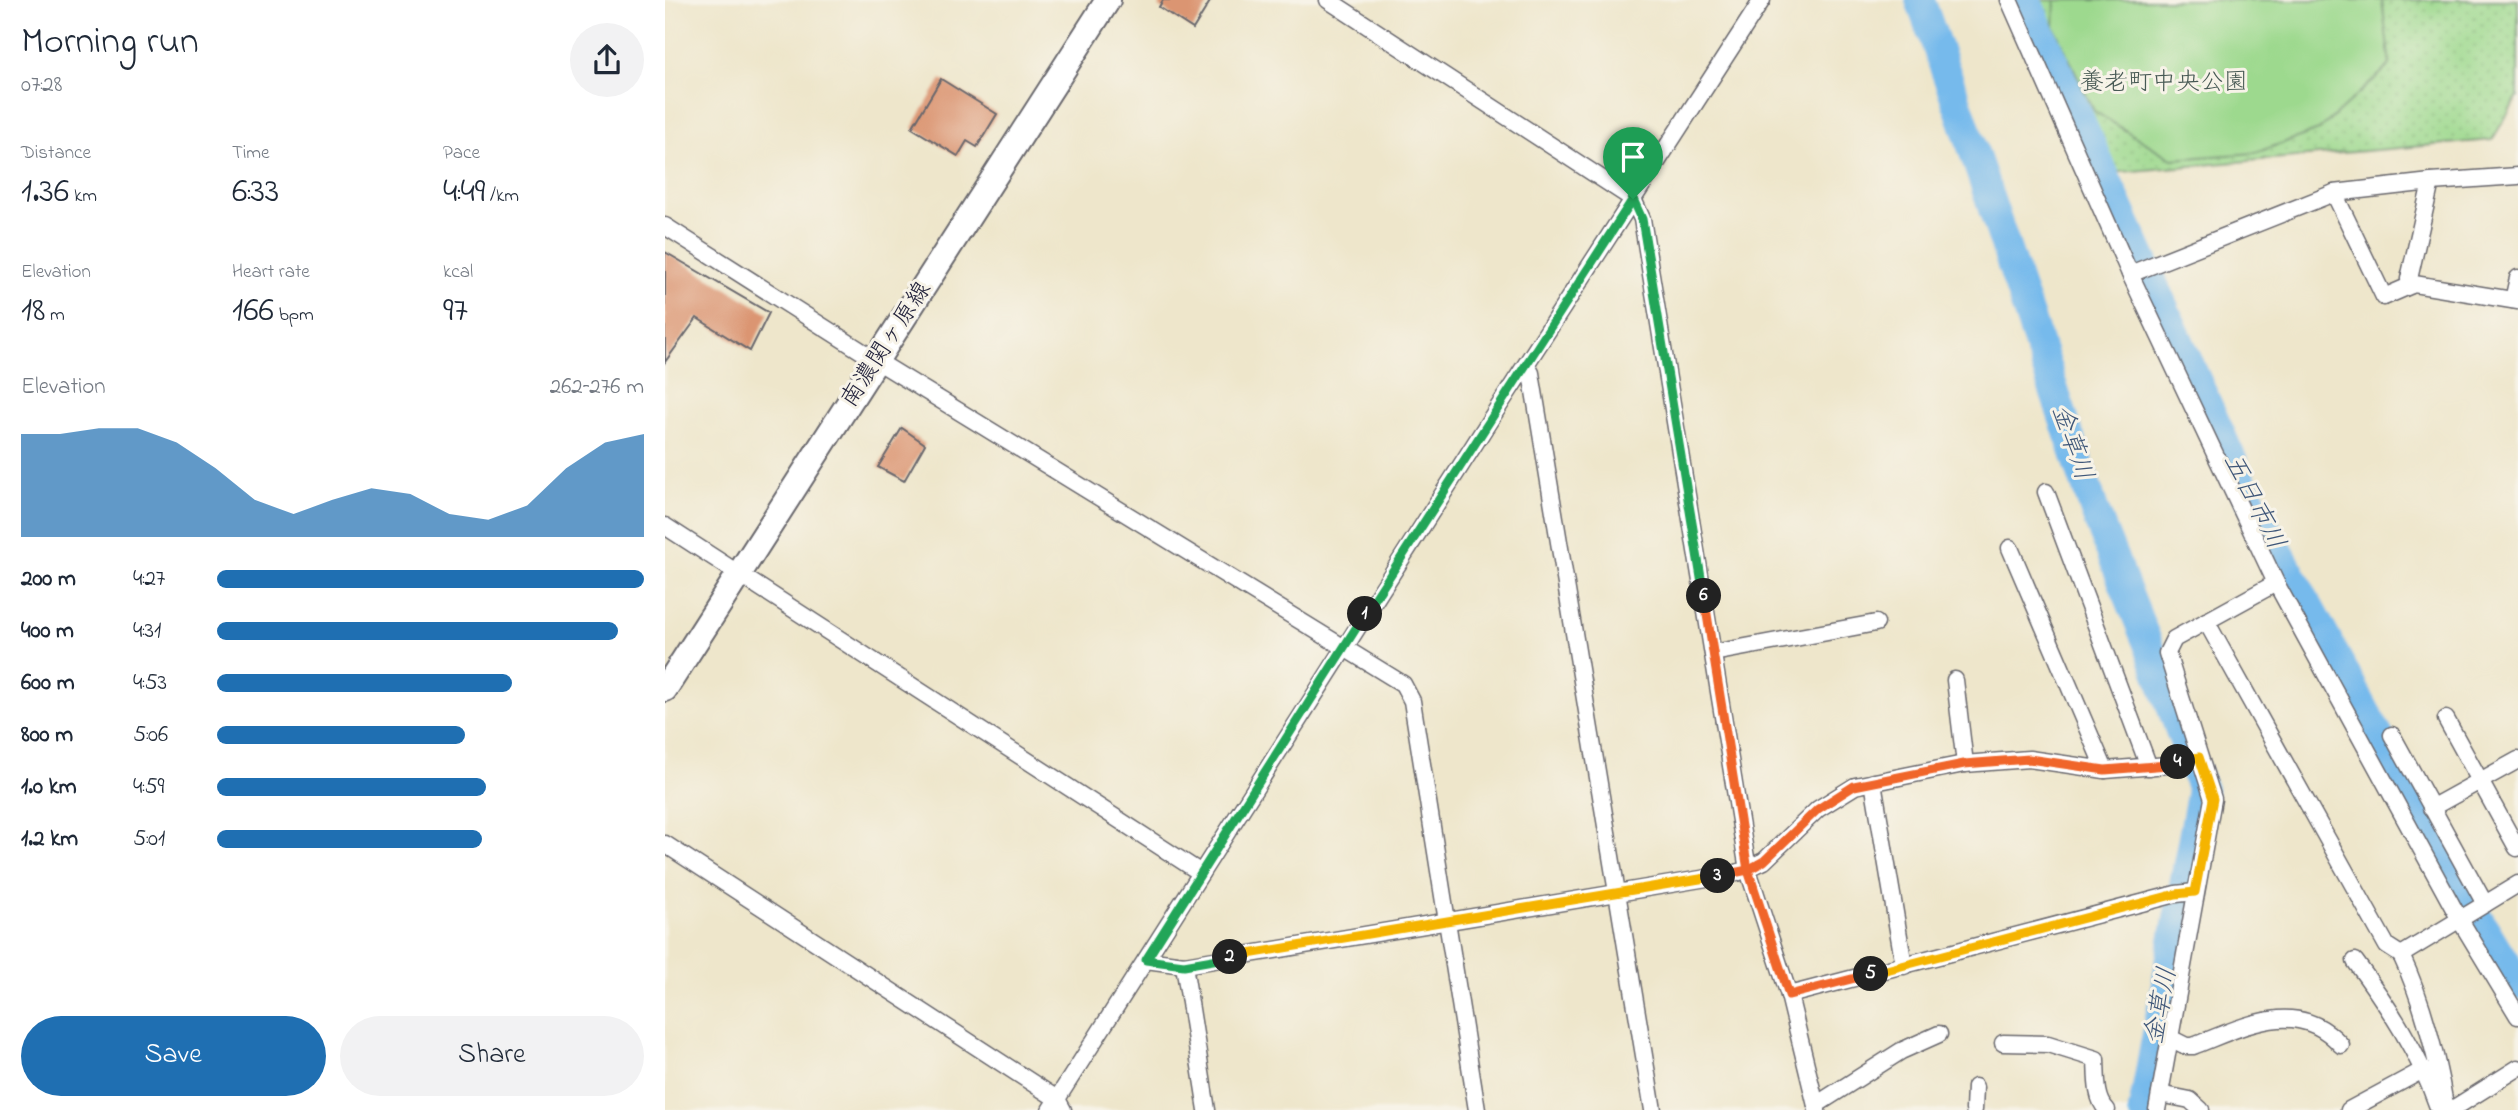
<!DOCTYPE html>
<meta charset="utf-8">
<style>
body{margin:0;font-family:"Indie Flower","Klee One",sans-serif;background:#f2f2f3;color:#1f2937;height:100vh;display:flex;flex-direction:column;font-size:26px;white-space:nowrap}
*{box-sizing:border-box;margin:0}
p{font-size:23px;color:#747a83}
.icon{flex:none;width:38px;height:38px;fill:none;stroke:currentColor;stroke-width:2;stroke-linecap:round;stroke-linejoin:round}
.map{position:relative;flex:1;overflow:hidden}
.side{display:flex;flex-direction:column;background:#fff;width:665px}
.side>*{flex:none}
.pin{position:absolute;display:grid;place-items:center;width:60px;height:60px;color:#fff;margin:-72px -30px;border-radius:50% 50% 50% 0;rotate:-45deg;box-shadow:0 0 7px #0007}
.pin .icon{rotate:45deg}
.km{position:absolute;width:35px;height:35px;margin:-18px;border-radius:50%;background:#222;color:#fff;font-size:19px;line-height:35px;text-align:center}
.round{display:grid;place-items:center;flex:none;width:74px;height:74px;border-radius:37px;background:#f2f2f3}
.headline{display:flex;align-items:center;justify-content:space-between;height:119px;padding:0 21px}
h1{font-size:38px;font-weight:600;line-height:52px}
.metrics{display:grid;grid-template-columns:repeat(3,1fr);gap:10px;height:119px;padding:7px 21px}
.metrics div{display:grid;align-content:center}
.metrics b{font-size:35px;font-weight:600}
.metrics small{font-size:19px;font-weight:400}
.metrics p{font-size:19px}
.chart{height:196px;padding:14px 21px}
.chart p{display:flex;justify-content:space-between}
.chart svg{width:100%;height:126px;margin-top:7px;fill:#1f6fb2;opacity:.7}
.cta{display:flex;gap:14px;margin-top:auto;padding:14px 21px}
.cta a{flex:1;height:80px;border-radius:42px;background:#1f6fb2;color:#fff;font-size:28px;font-weight:600;line-height:80px;text-align:center}
.cta a+a{background:#f2f2f3;color:#1f2937}
ul{padding:0 21px;list-style:none;font-size:23px}
li{display:grid;grid-template-columns:112px 84px 1fr;align-items:center;height:52px}
li i{height:18px;border-radius:9px;background:#1f6fb2}
main{display:flex;flex:1;min-height:0}
.map>svg:first-child{display:block}
.park{fill:url(#park-dots);stroke:#607e64;stroke-width:2}
.pitch{fill:#9dd98e;stroke:#607e64;stroke-width:2}
.lines{fill:none;stroke-linecap:round;stroke-linejoin:round}
.river{stroke:#76baec;stroke-width:30}
.building{fill:#db9572}
.minor-casing{stroke:#69676d;stroke-width:19}
.primary-casing{stroke:#69676d;stroke-width:28}
.minor{stroke:#fff;stroke-width:16}
.primary{stroke:#fff;stroke-width:24}
.split-1-casing{stroke:#fff;stroke-width:14}
.split-2-casing{stroke:#fff;stroke-width:14}
.split-3-casing{stroke:#fff;stroke-width:14}
.split-4-casing{stroke:#fff;stroke-width:14}
.split-5-casing{stroke:#fff;stroke-width:14}
.split-6-casing{stroke:#fff;stroke-width:14}
.split-7-casing{stroke:#fff;stroke-width:14}
.split-1{stroke:#22a559;stroke-width:9}
.split-2{stroke:#22a559;stroke-width:9}
.split-3{stroke:#f5b400;stroke-width:9}
.split-4{stroke:#f0652b;stroke-width:9}
.split-5{stroke:#f5b400;stroke-width:9}
.split-6{stroke:#f0652b;stroke-width:9}
.split-7{stroke:#22a559;stroke-width:9}
.labels{text-anchor:middle;dominant-baseline:central;stroke-width:6;stroke-linejoin:round;paint-order:stroke}
.park-label{font-size:24px;fill:#475954;stroke:#f7f3e8}
.street-label{font-size:24px;fill:#22223b;stroke:#f7f3e8}
.water-label{font-size:26px;font-style:italic;fill:#3f5779;stroke:#f7f3e8}
</style>
<main>
<section class="side">
<div class="headline"><div><h1>Morning run</h1><p>07:28</p></div><a class="round"><svg class="icon" aria-label="share" viewBox="0 0 24 24"><path d="M12 15V3M7 8l5-5 5 5M5 13v7h14v-7"/></svg></a></div>
<div class="metrics">
<div><p>Distance</p><b>1.36<small> km</small></b></div>
<div><p>Time</p><b>6:33</b></div>
<div><p>Pace</p><b>4:49<small> /km</small></b></div>
</div>
<div class="metrics">
<div><p>Elevation</p><b>18<small> m</small></b></div>
<div><p>Heart rate</p><b>166<small> bpm</small></b></div>
<div><p>kcal</p><b>97</b></div>
</div>
<div class="chart"><p><span>Elevation</span>262–276 m</p>
<svg viewBox="0 0 160 44" preserveAspectRatio="none"><path d="M0 44V8L10 8L20 6L30 6L40 11L50 20L60 31L70 36L80 31L90 27L100 29L110 36L120 38L130 33L140 20L150 11L160 8V44z"/></svg>
</div>
<ul>
<li><b>200 m</b>4:27<i style="width:100%"></i></li>
<li><b>400 m</b>4:31<i style="width:94%"></i></li>
<li><b>600 m</b>4:53<i style="width:69%"></i></li>
<li><b>800 m</b>5:06<i style="width:58%"></i></li>
<li><b>1.0 km</b>4:59<i style="width:63%"></i></li>
<li><b>1.2 km</b>5:01<i style="width:62%"></i></li>
</ul>
<div class="cta"><a>Save</a><a>Share</a></div>
</section>
<div class="map">
<svg width="1853" height="1110" viewBox="0 0 1853 1110">
<defs>
<pattern id="park-dots" width="8" height="8" patternUnits="userSpaceOnUse" patternTransform="scale(1.75)"><rect width="8" height="8" fill="#9dd98e"/><path d="M2 2h.1M6 6h.1" fill="none" stroke="#87ba7b" stroke-width="1.8" stroke-linecap="round"/></pattern>
</defs>
<rect width="100%" height="100%" fill="#f7f3e8"/>
<filter id="ink" filterUnits="userSpaceOnUse"><feTurbulence type="fractalNoise" baseFrequency=".0143" numOctaves="2"/><feDisplacementMap in="SourceGraphic" scale="14" xChannelSelector="R" yChannelSelector="G"/><feConvolveMatrix kernelMatrix="1 2 1 2 8 2 1 2 1" color-interpolation-filters="sRGB"/></filter>
<filter id="wash" filterUnits="userSpaceOnUse"><feTurbulence type="fractalNoise" baseFrequency=".00686" numOctaves="4" result="noise"/><feDisplacementMap in="SourceGraphic" scale="28" xChannelSelector="R" yChannelSelector="G"/><feGaussianBlur stdDeviation="1.57" result="paint"/><feColorMatrix in="noise" values="0 0 0 0 0 0 0 0 0 0 0 0 0 0 0 0 0 1.4 0 .05"/><feComposite in="paint" operator="in"/></filter>
<g filter="url(#wash)">
<rect width="100%" height="100%" fill="#eee6cb"/>
<polygon class="park" points="1369,0 1853,0 1853,97 1827,140 1445,173"/>
<polygon class="pitch" points="1390,0 1717,0 1725,65 1654,130 1590,153 1507,159 1429,111 1389,27"/>
<g class="lines">
<g class="river">
<polyline points="1255,0 1296,114 1430,512 1485,649 1537,790 1519,885"/>
<polyline points="1361,0 1581,491 1804,903 1853,984"/>
<polyline points="1478,1110 1516,903"/>
</g>
</g>
<g id="blocks">
<g class="building">
<polygon points="498,0 546,0 528,29 494,7"/>
<polygon points="276,79 332,114 312,147 302,141 293,156 247,128"/>
<polygon points="0,252 104,313 85,351 32,318 0,362"/>
<polygon points="237,428 260,444 239,481 213,467"/>
</g>
</g>
</g>
<g filter="url(#ink)">
<use href="#blocks" fill-opacity="0" stroke="#69676d" stroke-width="2"/>
<g class="lines">
<defs>
<g id="minor">
<polyline points="663,0 968,199 977,219 1083,870 1124,995 1152,1110"/>
<polyline points="1344,0 1465,274 1611,583 1795,920 1853,1016"/>
<polyline points="1669,193 1719,297 1749,284 1853,301"/>
<polyline points="0,226 212,361 738,684 747,701 812,1110"/>
<polyline points="1465,274 1669,193 1766,182 1853,176"/>
<polyline points="1746,285 1744,279 1766,182"/>
<polyline points="1848,300 1853,278"/>
<polyline points="862,366 866,373 988,1110"/>
<polyline points="1381,492 1484,767"/>
<polyline points="0,526 536,873"/>
<polyline points="1345,548 1440,770"/>
<polyline points="1541,621 1722,946 1736,955"/>
<polyline points="1048,653 1211,623"/>
<polyline points="1290,680 1300,764"/>
<polyline points="1781,719 1852,848"/>
<polyline points="1727,735 1820,904"/>
<polyline points="1208,782 1239,966"/>
<polyline points="1766,808 1853,760"/>
<polyline points="0,844 392,1099 398,1110"/>
<polyline points="481,960 519,965 1072,873 1099,861 1153,809 1190,786 1299,764 1364,759 1440,770 1503,765 1534,757"/>
<path d="M 1690,961 C 1724,1007 1754,1053 1773,1107"/>
<polyline points="519,965 542,1110"/>
<polyline points="1124,995 1511,894 1530,892"/>
<path d="M 1505,1038 L 1521,1046 L 1528,1046 C 1578,1027 1633,996 1676,1045"/>
<path d="M 1338,1043 L 1383,1044 L 1431,1059 C 1432,1075 1430,1098 1442,1110"/>
<polyline points="1495,1094 1525,1100 1536,1110"/>
<polyline points="1151,1105 1236,1051 1274,1034"/>
<polyline points="385,1110 823,423 1097,0"/>
<polyline points="1309,1110 1310,1087"/>
<polyline points="1492,1110 1548,799 1502,653 1509,639 1611,583"/>
<polyline points="1684,1110 1758,1070"/>
<path d="M 1781,1110 C 1772,1057 1759,1004 1736,955 L 1853,884"/>
<polyline points="1786,1110 1853,1068"/>
</g>
<polyline id="primary" points="0,689 443,0"/>
</defs>
<use href="#minor" class="minor-casing"/>
<use href="#primary" class="primary-casing"/>
<use href="#minor" class="minor"/>
<use href="#primary" class="primary"/>
</g>
</g>
<g class="lines" filter="url(#ink)">
<defs>
<polyline id="split-1" points="700,614 968,199"/>
<polyline id="split-2" points="565,957 519,965 481,960 700,614"/>
<polyline id="split-3" points="565,957 1053,876"/>
<polyline id="split-4" points="1053,876 1083,870 1099,861 1153,809 1189,786 1299,764 1364,759 1440,770 1503,765 1513,762"/>
<polyline id="split-5" points="1206,974 1511,894 1530,892 1548,799 1534,757 1513,762"/>
<polyline id="split-6" points="1039,596 1083,870 1124,995 1206,974"/>
<polyline id="split-7" points="968,199 977,219 1039,596"/>
</defs>
<use href="#split-1" class="split-1-casing"/>
<use href="#split-2" class="split-2-casing"/>
<use href="#split-3" class="split-3-casing"/>
<use href="#split-4" class="split-4-casing"/>
<use href="#split-5" class="split-5-casing"/>
<use href="#split-6" class="split-6-casing"/>
<use href="#split-7" class="split-7-casing"/>
<use href="#split-1" class="split-1"/>
<use href="#split-2" class="split-2"/>
<use href="#split-3" class="split-3"/>
<use href="#split-4" class="split-4"/>
<use href="#split-5" class="split-5"/>
<use href="#split-6" class="split-6"/>
<use href="#split-7" class="split-7"/>
</g>
<g class="labels">
<g class="park-label">
<text x="1499" y="83">養老町中央公園</text>
</g>
<g class="street-label">
<text transform="translate(222 345) rotate(-57)">南濃関ヶ原線</text>
</g>
<g class="water-label">
<text transform="translate(1406 443) rotate(71)">金草川</text>
<text transform="translate(1588 502) rotate(63)">五日市川</text>
<text transform="translate(1497 1006) rotate(-79)">金草川</text>
</g>
</g>
</svg>
<div class="pin" style="left:968px;top:199px;background:#1e9e55"><svg class="icon" aria-label="arrive" viewBox="0 0 24 24"><path d="M6 21V4h12l-3 4 3 4H6"/></svg></div>
<b class="km" style="left:700px;top:614px">1</b>
<b class="km" style="left:565px;top:957px">2</b>
<b class="km" style="left:1053px;top:876px">3</b>
<b class="km" style="left:1513px;top:762px">4</b>
<b class="km" style="left:1206px;top:974px">5</b>
<b class="km" style="left:1039px;top:596px">6</b>
</div>
</main>
